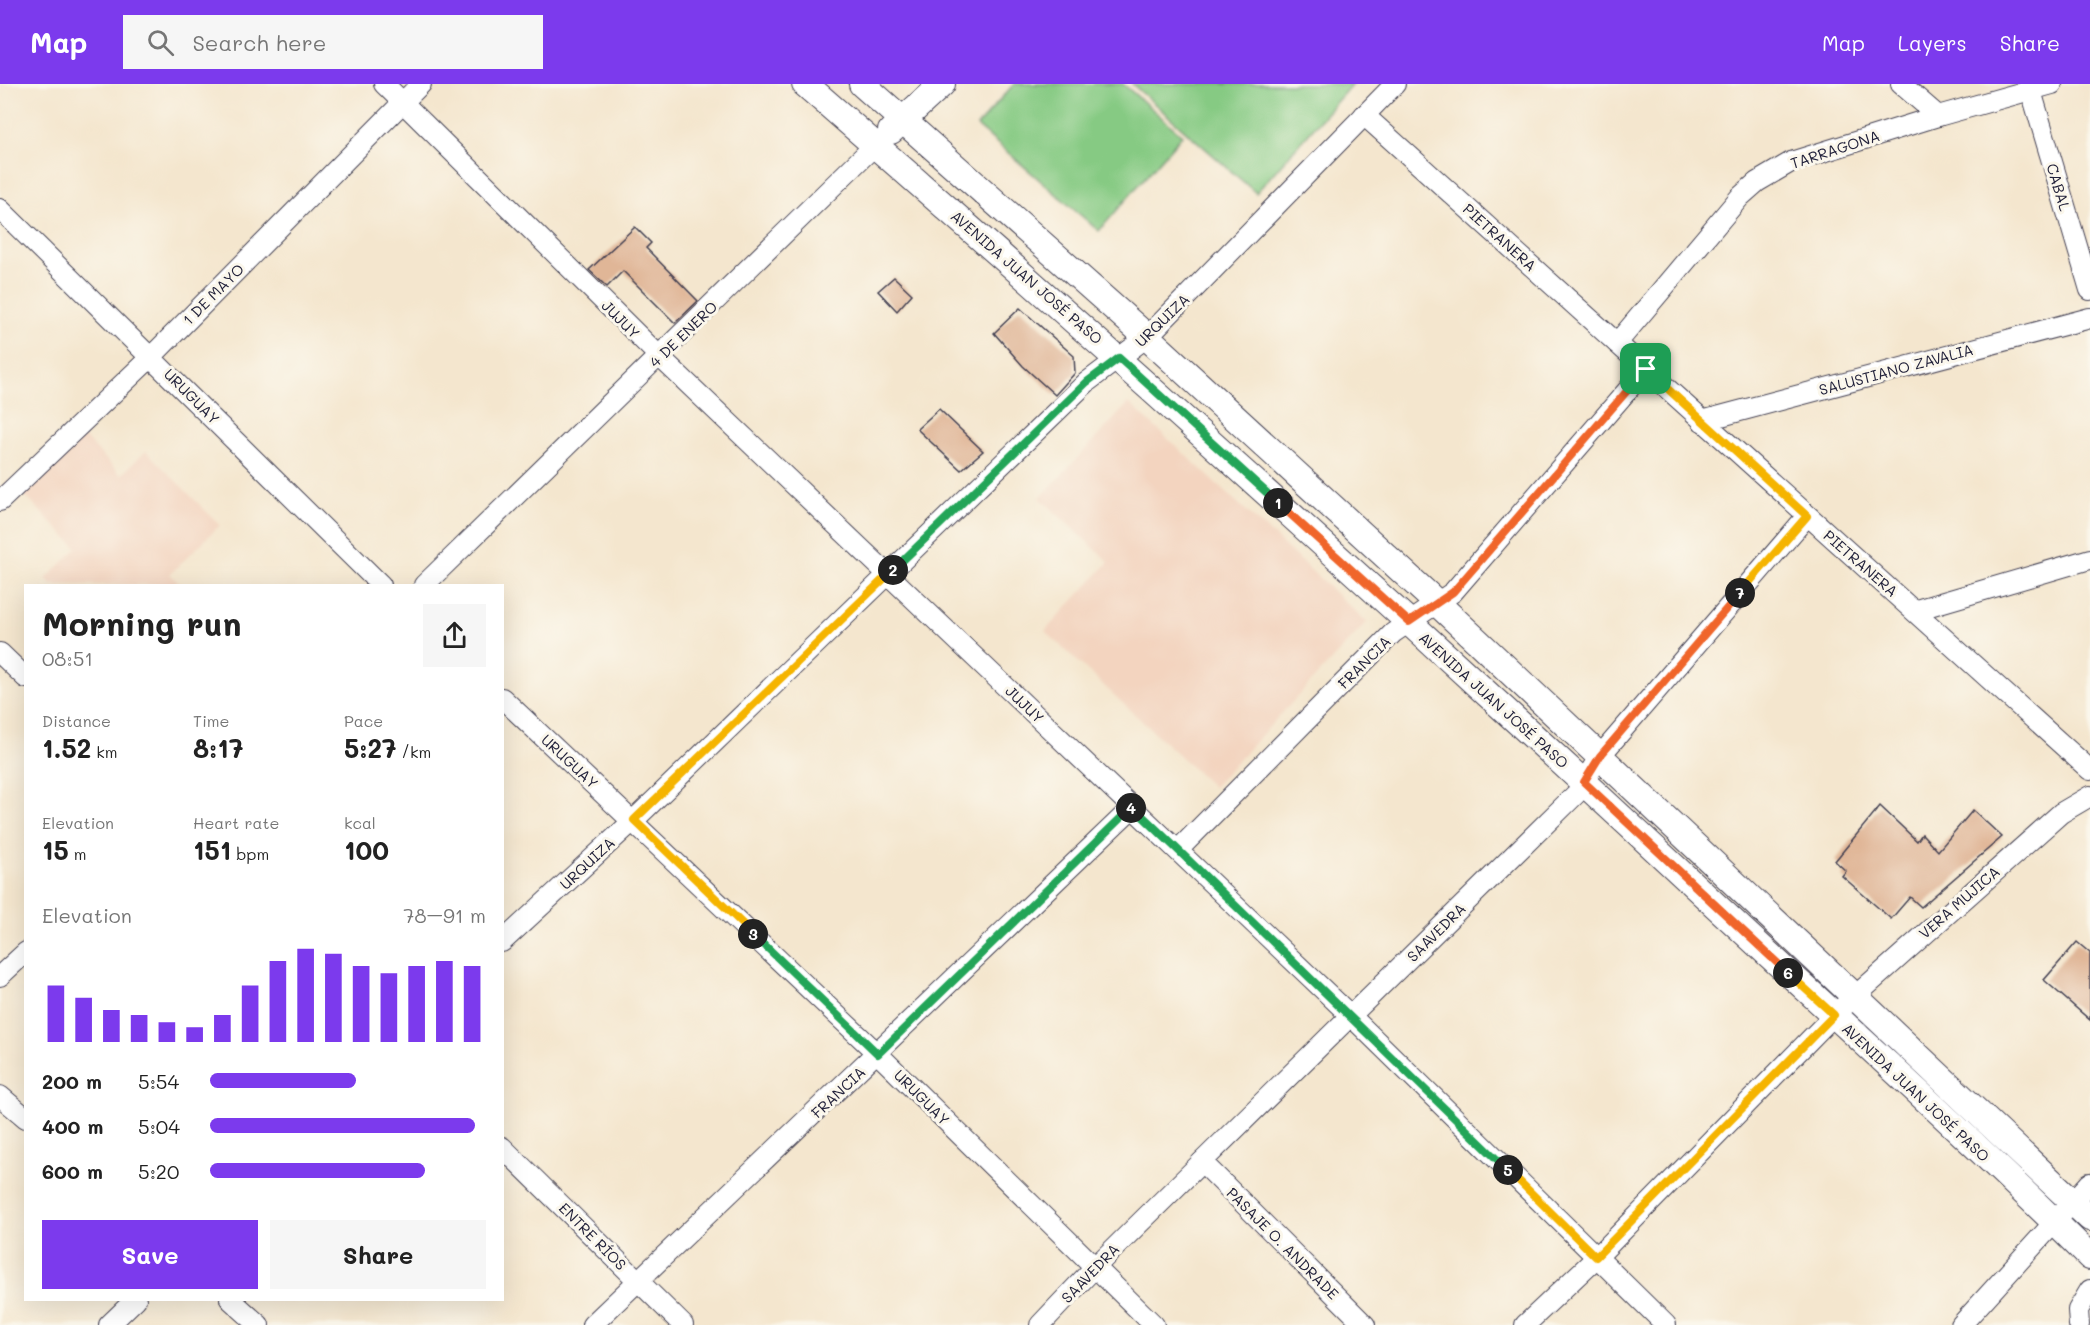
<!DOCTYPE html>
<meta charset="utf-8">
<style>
body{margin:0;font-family:Mali,sans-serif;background:#f6f6f6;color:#222;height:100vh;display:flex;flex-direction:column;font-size:22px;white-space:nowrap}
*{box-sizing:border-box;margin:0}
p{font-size:20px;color:#767676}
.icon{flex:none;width:33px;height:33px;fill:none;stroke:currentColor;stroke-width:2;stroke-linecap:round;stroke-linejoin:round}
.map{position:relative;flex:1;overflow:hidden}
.side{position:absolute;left:24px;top:500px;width:480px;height:717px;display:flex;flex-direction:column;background:#fff;border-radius:0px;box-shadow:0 6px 24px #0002}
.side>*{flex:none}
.pin{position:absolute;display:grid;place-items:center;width:51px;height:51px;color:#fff;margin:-26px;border-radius:12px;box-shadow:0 3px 9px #0006}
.km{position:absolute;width:30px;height:30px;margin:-15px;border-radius:50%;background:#222;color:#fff;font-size:16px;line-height:30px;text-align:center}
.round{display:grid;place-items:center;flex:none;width:63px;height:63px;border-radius:0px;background:#f6f6f6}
.head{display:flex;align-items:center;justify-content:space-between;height:102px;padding:0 18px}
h1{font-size:33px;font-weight:700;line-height:45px}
.metrics{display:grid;grid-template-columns:repeat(3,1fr);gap:9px;height:102px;padding:6px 18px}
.metrics div{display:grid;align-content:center}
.metrics b{font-size:26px;font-weight:700}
.metrics small{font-size:16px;font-weight:400}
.metrics p{font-size:16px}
.chart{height:168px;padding:12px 18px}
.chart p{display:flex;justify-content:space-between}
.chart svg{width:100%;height:108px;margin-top:6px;stroke:#7c3aed;stroke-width:6}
.primary-button{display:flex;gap:12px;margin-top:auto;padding:12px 18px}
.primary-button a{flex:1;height:69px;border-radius:0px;background:#7c3aed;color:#fff;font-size:24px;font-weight:700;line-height:69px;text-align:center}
.primary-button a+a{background:#f6f6f6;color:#222}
ul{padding:0 18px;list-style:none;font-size:20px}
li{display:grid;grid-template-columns:96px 72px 1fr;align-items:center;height:45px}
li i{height:15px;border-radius:8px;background:#7c3aed}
header{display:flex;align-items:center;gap:36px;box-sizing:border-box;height:84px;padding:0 30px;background:#7c3aed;color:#fff}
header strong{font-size:28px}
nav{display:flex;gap:33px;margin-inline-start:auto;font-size:21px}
.search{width:420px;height:54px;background:#f6f6f6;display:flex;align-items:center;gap:15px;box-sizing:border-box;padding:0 21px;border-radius:0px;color:#767676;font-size:22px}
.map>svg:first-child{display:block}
.built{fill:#f3d4bf}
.green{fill:#86ca83;stroke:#54765f;stroke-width:1.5}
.building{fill:#e0b697}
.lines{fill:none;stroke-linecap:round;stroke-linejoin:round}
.minor-casing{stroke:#423f51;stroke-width:22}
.major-casing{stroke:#423f51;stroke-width:28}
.minor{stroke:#fff;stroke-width:20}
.major{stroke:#fff;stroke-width:26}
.split-1-casing{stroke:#fff;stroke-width:12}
.split-2-casing{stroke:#fff;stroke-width:12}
.split-3-casing{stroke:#fff;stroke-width:12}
.split-4-casing{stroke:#fff;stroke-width:12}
.split-5-casing{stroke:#fff;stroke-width:12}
.split-6-casing{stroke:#fff;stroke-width:12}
.split-7-casing{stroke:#fff;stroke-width:12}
.split-8-casing{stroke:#fff;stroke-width:12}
.split-1{stroke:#f0652b;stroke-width:8}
.split-2{stroke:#22a559;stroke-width:8}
.split-3{stroke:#f5b400;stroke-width:8}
.split-4{stroke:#22a559;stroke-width:8}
.split-5{stroke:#22a559;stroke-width:8}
.split-6{stroke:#f5b400;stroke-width:8}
.split-7{stroke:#f0652b;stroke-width:8}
.split-8{stroke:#f5b400;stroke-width:8}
.labels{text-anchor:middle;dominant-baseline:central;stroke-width:6;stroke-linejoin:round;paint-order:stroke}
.street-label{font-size:15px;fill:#22223b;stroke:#fbf7ec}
</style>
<header>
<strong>Map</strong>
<div class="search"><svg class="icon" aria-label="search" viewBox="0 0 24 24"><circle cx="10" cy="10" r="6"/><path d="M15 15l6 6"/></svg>Search here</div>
<nav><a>Map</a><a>Layers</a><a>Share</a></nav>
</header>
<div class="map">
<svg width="2090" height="1241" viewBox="0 0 2090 1241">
<rect width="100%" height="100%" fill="#fbf7ec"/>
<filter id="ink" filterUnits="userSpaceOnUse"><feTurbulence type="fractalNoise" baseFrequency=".0167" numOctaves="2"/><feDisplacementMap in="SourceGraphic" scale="12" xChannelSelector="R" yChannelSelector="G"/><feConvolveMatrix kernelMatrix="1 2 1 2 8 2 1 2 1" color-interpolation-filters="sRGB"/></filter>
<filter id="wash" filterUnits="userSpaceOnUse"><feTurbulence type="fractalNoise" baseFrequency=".008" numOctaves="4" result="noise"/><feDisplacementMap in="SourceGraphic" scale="24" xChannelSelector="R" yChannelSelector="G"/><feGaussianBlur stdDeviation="1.35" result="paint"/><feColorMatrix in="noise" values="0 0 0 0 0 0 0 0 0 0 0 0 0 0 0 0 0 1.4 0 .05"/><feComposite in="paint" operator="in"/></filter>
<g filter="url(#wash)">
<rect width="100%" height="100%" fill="#f4e6ce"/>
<g class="built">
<polygon points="1129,319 1367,538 1213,703 1045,547 1109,478 1040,414"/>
<polygon points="83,352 121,391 146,367 220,441 170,490 181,501 51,501 46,495 77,464 24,411"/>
</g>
<g class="green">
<polygon points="1014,0 1123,0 1182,51 1099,147 977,42"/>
<polygon points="1132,0 1352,0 1256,109"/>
</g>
<g id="blocks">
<g class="building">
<polygon points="635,143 651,159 646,164 698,217 675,239 623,187 607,203 589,186"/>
<polygon points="894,193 912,210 897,227 878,207"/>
<polygon points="1020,224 1074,272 1075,289 1055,311 1023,282 994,249"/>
<polygon points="939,325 983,367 961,386 917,345"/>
<polygon points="1880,722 1917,757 1922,750 1938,767 1973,726 2002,753 1921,823 1910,813 1891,835 1842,792 1846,787 1835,777"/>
<polygon points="2077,858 2090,869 2090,936 2044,896"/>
</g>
</g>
</g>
<g filter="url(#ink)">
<use href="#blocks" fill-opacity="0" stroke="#423f51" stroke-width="1.5"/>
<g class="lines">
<defs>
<g id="minor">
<polyline points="384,0 660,273 1351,932 1666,1241"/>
<polyline points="1901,0 1938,32"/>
<polyline points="2029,0 2090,206"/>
<polyline points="1364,31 2090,686"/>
<polyline points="0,125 381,501"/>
<polyline points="1617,259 1740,113 1757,98 1791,78 1938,32 2052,0"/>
<polyline points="1702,337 2090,234"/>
<polyline points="0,417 152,272 421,0"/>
<polyline points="424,501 875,61"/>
<polyline points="1916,526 2090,475"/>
<polyline points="0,569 26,594"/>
<polyline points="502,614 878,970 1154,1241"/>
<polyline points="1178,766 1393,549 1453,508 1646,285"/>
<polyline points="502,858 634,736 1087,298 1147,253 1395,0"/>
<polyline points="0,892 26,868"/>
<polyline points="0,1012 26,1034"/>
<polyline points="502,1063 683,1241"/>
<polyline points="1202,1078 1365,1241"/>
<polyline points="230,1215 259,1241"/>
<polyline points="109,1241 136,1215"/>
<polyline points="592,1241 1133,723"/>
<polyline points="1040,1241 1094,1184 1576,710 1600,672 1807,432"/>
<polyline points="1525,1241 1597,1173 1834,931 2061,729 2090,712"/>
<polyline points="1961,1241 2090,1099"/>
<polyline points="2079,1241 2078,1226 2090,1206"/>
</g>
<g id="major">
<path d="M 805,0 C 1113,268 1416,541 1714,820 C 1840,937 1969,1052 2090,1173"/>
<polyline points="862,0 1147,253 1438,520 2090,1134"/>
<polyline points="891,47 942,0"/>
</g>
</defs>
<use href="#minor" class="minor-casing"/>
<use href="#major" class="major-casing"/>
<use href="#minor" class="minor"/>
<use href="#major" class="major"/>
</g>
</g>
<g class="lines" filter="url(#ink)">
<defs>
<polyline id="split-1" points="1278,419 1409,538 1453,508 1646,285"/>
<polyline id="split-2" points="893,486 1087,298 1119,274 1278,419"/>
<polyline id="split-3" points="753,850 634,736 893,486"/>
<polyline id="split-4" points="753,850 878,970 1131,724"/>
<polyline id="split-5" points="1131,724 1133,723 1178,766 1508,1086"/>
<polyline id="split-6" points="1508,1086 1596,1173 1834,931 1788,889"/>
<polyline id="split-7" points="1740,509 1600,672 1584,698 1788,889"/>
<polyline id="split-8" points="1646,285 1807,432 1740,509"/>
</defs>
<use href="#split-1" class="split-1-casing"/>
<use href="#split-2" class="split-2-casing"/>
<use href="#split-3" class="split-3-casing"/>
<use href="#split-4" class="split-4-casing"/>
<use href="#split-5" class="split-5-casing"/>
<use href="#split-6" class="split-6-casing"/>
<use href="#split-7" class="split-7-casing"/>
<use href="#split-8" class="split-8-casing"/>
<use href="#split-1" class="split-1"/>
<use href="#split-2" class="split-2"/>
<use href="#split-3" class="split-3"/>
<use href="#split-4" class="split-4"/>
<use href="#split-5" class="split-5"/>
<use href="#split-6" class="split-6"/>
<use href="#split-7" class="split-7"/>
<use href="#split-8" class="split-8"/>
</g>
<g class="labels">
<g class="street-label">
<text transform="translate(1835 65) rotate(-18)">TARRAGONA</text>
<text transform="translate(2059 103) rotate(73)">CABAL</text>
<text transform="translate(1500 153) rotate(42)">PIETRANERA</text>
<text transform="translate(1027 193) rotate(41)">AVENIDA JUAN JOSÉ PASO</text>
<text transform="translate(213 210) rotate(-45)">1 DE MAYO</text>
<text transform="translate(621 235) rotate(45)">JUJUY</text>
<text transform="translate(1162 236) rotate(-44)">URQUIZA</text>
<text transform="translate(683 250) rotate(-44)">4 DE ENERO</text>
<text transform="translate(1896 285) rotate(-15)">SALUSTIANO ZAVALIA</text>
<text transform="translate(192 312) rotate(45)">URUGUAY</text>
<text transform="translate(1861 479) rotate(41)">PIETRANERA</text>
<text transform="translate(1364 578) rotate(-45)">FRANCIA</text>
<text transform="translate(1494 616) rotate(42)">AVENIDA JUAN JOSÉ PASO</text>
<text transform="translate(1025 620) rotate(44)">JUJUY</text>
<text transform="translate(570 677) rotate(43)">URUGUAY</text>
<text transform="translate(587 779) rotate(-43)">URQUIZA</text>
<text transform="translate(1959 818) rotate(-41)">VERA MUJICA</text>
<text transform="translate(1436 848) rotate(-45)">SAAVEDRA</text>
<text transform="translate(838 1008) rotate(-43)">FRANCIA</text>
<text transform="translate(1916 1008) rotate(43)">AVENIDA JUAN JOSÉ PASO</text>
<text transform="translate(922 1013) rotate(45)">URUGUAY</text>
<text transform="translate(593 1152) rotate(45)">ENTRE RÍOS</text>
<text transform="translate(1283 1159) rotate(45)">PASAJE O. ANDRADE</text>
<text transform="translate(1090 1189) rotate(-46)">SAAVEDRA</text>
</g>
</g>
</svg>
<div class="pin" style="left:1646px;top:285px;background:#1e9e55"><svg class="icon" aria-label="arrive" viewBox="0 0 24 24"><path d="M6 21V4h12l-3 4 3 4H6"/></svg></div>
<b class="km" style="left:1278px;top:419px">1</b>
<b class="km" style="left:893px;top:486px">2</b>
<b class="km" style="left:753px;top:850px">3</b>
<b class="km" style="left:1131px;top:724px">4</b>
<b class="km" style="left:1508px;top:1086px">5</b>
<b class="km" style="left:1788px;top:889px">6</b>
<b class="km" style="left:1740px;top:509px">7</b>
<section class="side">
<div class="head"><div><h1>Morning run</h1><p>08:51</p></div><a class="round"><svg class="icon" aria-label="share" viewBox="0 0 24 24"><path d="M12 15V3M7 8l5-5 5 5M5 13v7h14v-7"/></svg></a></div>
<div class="metrics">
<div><p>Distance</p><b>1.52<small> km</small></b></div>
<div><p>Time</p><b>8:17</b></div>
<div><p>Pace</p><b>5:27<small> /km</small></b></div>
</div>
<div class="metrics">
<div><p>Elevation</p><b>15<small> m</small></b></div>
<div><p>Heart rate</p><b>151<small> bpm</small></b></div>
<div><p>kcal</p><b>100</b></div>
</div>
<div class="chart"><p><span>Elevation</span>78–91 m</p>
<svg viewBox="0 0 160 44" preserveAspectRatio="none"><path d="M5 44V21M15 44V26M25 44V31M35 44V33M45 44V36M55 44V38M65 44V33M75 44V21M85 44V11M95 44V6M105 44V8M115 44V13M125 44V16M135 44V13M145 44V11M155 44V13"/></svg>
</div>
<ul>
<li><b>200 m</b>5:54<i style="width:53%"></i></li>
<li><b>400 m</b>5:04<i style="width:96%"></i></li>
<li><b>600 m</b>5:20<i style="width:78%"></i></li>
</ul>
<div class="primary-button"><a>Save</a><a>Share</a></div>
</section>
</div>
